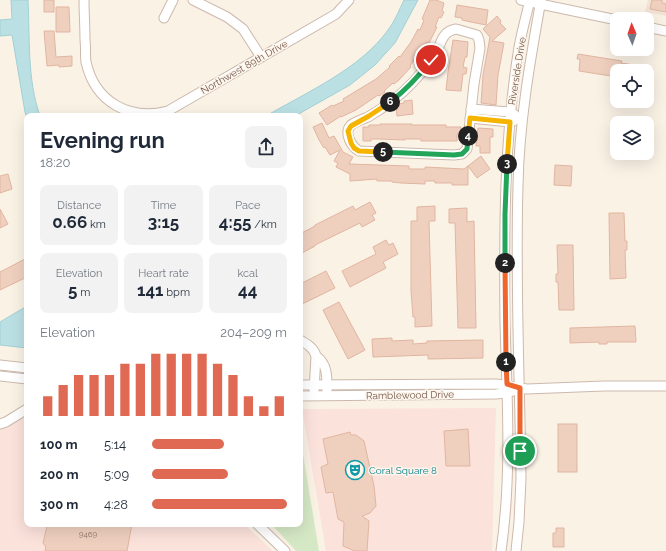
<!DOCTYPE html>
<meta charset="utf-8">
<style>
body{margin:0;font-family:Raleway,sans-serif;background:#f2f2f3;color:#1f2937;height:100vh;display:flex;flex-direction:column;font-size:15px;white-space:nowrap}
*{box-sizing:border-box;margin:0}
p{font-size:13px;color:#747a83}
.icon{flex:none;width:22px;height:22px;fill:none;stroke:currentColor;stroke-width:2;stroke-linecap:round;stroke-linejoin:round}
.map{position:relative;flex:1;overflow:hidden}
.sheet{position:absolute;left:24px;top:113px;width:279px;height:414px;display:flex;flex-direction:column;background:#fff;border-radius:8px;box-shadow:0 4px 16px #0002}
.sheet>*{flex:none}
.needle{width:26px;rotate:358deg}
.fabs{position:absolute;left:610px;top:12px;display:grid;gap:8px}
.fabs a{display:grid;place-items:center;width:44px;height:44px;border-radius:8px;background:#fff;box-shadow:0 4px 16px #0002;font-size:20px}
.pin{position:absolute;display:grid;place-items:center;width:34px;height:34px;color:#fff;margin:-17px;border:2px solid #fff;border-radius:50%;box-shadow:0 1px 4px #0007}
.km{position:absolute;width:20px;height:20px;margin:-10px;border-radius:50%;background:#222;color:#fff;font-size:11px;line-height:20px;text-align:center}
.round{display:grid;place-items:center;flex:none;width:42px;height:42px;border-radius:8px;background:#f2f2f3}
.head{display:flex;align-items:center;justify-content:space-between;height:68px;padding:0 16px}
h1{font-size:22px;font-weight:700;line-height:30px}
.figures{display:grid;grid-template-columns:repeat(3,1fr);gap:6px;height:68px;padding:4px 16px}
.figures div{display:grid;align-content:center;border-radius:8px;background:#f2f2f3;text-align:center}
.figures b{font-size:17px;font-weight:700}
.figures small{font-size:11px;font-weight:400}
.figures p{font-size:11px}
.chart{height:112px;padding:8px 16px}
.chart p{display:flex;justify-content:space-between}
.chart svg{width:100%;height:72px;margin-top:4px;stroke:#df6952;stroke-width:6}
ul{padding:0 16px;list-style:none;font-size:13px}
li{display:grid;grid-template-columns:64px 48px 1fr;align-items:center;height:30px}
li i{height:10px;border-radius:5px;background:#df6952}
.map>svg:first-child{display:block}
.residential{fill:#f2e3d5}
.commercial{fill:#fbe2db}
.green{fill:#d5e8c5}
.water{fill:#bbe0e4;stroke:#a2d0d5}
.building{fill:#efd0bf;stroke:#e1b5a0}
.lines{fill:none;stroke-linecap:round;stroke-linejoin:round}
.minor-casing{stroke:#ccb9ad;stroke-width:11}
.minor{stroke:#fff;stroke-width:9}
.split-1-casing{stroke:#fff;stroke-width:8}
.split-2-casing{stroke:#fff;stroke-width:8}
.split-3-casing{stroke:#fff;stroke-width:8}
.split-4-casing{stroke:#fff;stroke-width:8}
.split-5-casing{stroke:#fff;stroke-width:8}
.split-6-casing{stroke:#fff;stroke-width:8}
.split-7-casing{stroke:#fff;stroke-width:8}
.split-1{stroke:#f0652b;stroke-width:5}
.split-2{stroke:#f0652b;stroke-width:5}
.split-3{stroke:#22a559;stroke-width:5}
.split-4{stroke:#f5b400;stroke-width:5}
.split-5{stroke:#22a559;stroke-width:5}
.split-6{stroke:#f5b400;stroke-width:5}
.split-7{stroke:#22a559;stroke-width:5}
.labels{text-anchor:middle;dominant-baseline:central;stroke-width:3;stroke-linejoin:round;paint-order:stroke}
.number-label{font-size:8px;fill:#927669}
.street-label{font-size:10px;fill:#73584c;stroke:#fef6ec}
.culture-label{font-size:10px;fill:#0d838f;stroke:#fef6ec;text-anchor:start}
</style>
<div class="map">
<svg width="666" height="551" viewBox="0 0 666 551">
<rect width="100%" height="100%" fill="#fbf2e6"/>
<polygon class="residential" points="648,0 666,0 666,16 645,12"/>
<g class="commercial">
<polygon points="496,408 492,551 326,551 302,409"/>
<polygon points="27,415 27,524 244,524 273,551 0,551 0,429"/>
</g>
<polygon class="green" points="300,436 319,551 296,551 271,524 300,524"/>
<g class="water">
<path d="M 11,0 L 28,0 C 30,38 27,79 40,116 L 27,116 L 27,118 L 25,112 L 12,35 L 0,36 L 0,20 L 12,19 Z"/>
<path d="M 404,0 L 418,0 L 395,43 L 375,65 L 350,85 L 295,116 L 266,116 C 307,92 360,69 388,30 C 395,21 399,10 404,0 Z"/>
<polygon points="27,306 27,348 0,345 0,322"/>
</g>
<g class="building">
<rect x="44" y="0" width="10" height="12"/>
<polygon points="430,0 436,0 444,3 442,11 444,12 441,18 439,17 435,27 437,27 429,43 427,42 421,51 423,52 418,58 416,57 410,66 411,67 399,80 394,84 393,83 384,91 385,92 379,96 378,95 356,110 341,117 341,116 327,125 319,113 332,105 333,106 344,101 343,99 376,79 390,67 389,66 399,56 400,57 411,42 418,29 420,30 424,20 422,19"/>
<polygon points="652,0 662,0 662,3 666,4 666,12 650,9"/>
<polygon points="457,5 488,10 486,25 471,22 462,20 462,18 455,17"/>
<polygon points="56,7 69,7 70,32 56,32"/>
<polygon points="497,16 501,21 500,23 506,29 492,41 504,43 498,75 496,105 481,103 483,75 490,37 483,29"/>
<polygon points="44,31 54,31 56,57 72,56 72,66 59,67 59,65 47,66"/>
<polygon points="453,40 468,42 467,57 465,57 463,67 467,68 466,74 463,74 461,91 446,90 448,72"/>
<polygon points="578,54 622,61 621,63 653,68 653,71 617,71 617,77 579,71 580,59 577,59"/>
<polygon points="412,100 413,114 397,116 396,105 398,104 404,103 404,101"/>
<polygon points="322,123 329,138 334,136 343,152 353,157 349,164 409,166 409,169 425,169 425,167 464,169 468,166 468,185 452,185 452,183 435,183 435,181 425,181 425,184 401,183 392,182 392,181 377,181 377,179 350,181 350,174 336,167 338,163 334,161 340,150 330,155 325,147 324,148 319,140 313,127"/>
<polygon points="380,124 412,124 412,125 446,125 446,127 461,127 461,134 457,134 457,141 421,141 421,139 405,139 405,140 378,139 371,139 371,141 363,141 363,127 369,127 369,125 380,125"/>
<polygon points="478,128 493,129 493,137 490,137 490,153 480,153 480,146 476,146"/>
<polygon points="481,156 490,169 477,178 468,166"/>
<polygon points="555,165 572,166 571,186 554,185"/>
<polygon points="8,174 12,189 0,193 0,176"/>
<polygon points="370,202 376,213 372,215 375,220 362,227 360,223 315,245 315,246 300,254 300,234 315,226 315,225 353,206 355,210"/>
<polygon points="435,206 435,221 429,221 432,326 415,327 415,317 413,317 411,291 411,221 417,221 417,207"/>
<polygon points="467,208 467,222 474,221 476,328 458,328 455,223 449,223 449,209"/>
<polygon points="0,209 8,224 0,228"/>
<polygon points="609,213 624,213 625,241 627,241 627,250 625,250 626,278 610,279"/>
<polygon points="386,240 389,245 393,243 398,254 383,262 386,268 350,287 342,271 376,254 373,247"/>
<polygon points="557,245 573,245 574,310 559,310 558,282 556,282 556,274 558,274"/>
<polygon points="27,258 27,277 0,290 0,272"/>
<polygon points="326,271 335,288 300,305 300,284"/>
<polygon points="339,302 365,350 348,359 323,310"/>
<polygon points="635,326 636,342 607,342 607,344 599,344 599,342 570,343 570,328"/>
<polygon points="392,338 392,341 413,340 413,344 427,343 427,341 483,340 483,358 428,359 428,355 373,357 372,339"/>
<rect x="558" y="424" width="19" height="48"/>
<polygon points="468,429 470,466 446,466 444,431"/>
<polygon points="350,432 351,435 356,435 364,441 374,486 376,506 370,513 362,516 369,521 367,551 355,551 343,546 344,522 338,519 333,492 326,493 321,467 328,464 323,439"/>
<polygon points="50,524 132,524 127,551 45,551 46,547 43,543 47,526"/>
<polygon points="556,528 564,528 564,547 553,547 553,533 556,533"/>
</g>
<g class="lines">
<defs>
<g id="minor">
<path d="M 84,0 C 84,13 85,27 85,40 C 86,47 85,55 86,62 C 95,102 129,121 168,111 L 336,14 L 349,0"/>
<polyline points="193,0 227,17 243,29 261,57"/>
<polyline points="521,0 617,20"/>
<polyline points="164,18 173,0"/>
<polyline points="647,27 666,31"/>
<path d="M 456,29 L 477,35 L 479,40 L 480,48 L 474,84 L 467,149 L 462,154 L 454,155 L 359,151 C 352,147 343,133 351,125 C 355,122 363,119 368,117 C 380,110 393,101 403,92 C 416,80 428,66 437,51 C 440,46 441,39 445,35 C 448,31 451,30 456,29 Z"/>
<polyline points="471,109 511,112 515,115"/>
<polyline points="470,118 510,122 514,121"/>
<path d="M 300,340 C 307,344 314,348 316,356 C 328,364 327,378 327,391"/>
<polyline points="0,365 27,368"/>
<polyline points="0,376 27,379"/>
<path d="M 300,385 L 496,384 C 507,385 516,388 527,389 L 604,386 L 666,386"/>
<polyline points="314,390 316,356"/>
<polyline points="300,396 496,394 507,393 513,391"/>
<polyline points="0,424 6,422 27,409"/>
<polyline points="257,524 285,551"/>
<path d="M 501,551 C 512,475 507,398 505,322 C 504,230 504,138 519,47 C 522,31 526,16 530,0"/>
<path d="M 516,551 L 519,522 L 521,479 C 520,382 515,284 518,186 C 519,124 530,61 541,0"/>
</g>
</defs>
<use href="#minor" class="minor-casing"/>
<use href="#minor" class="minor"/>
</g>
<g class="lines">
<defs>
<polyline id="split-1" points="506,362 507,384 520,388 520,451"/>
<polyline id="split-2" points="505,263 506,362"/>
<polyline id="split-3" points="505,263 505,214 507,164"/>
<polyline id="split-4" points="468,136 470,118 510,122 507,164"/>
<polyline id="split-5" points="383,152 454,155 462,154 467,149 468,136"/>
<polyline id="split-6" points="383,152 359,151 354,148 351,143 348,131 351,126 369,116 390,102"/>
<path id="split-7" d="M 390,102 C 406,90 419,76 431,60"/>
</defs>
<use href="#split-1" class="split-1-casing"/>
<use href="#split-2" class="split-2-casing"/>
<use href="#split-3" class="split-3-casing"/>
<use href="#split-4" class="split-4-casing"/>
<use href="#split-5" class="split-5-casing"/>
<use href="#split-6" class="split-6-casing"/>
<use href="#split-7" class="split-7-casing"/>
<use href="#split-1" class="split-1"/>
<use href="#split-2" class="split-2"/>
<use href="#split-3" class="split-3"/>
<use href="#split-4" class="split-4"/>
<use href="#split-5" class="split-5"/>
<use href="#split-6" class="split-6"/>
<use href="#split-7" class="split-7"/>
</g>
<defs>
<symbol id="theatre-ring" viewBox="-11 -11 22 22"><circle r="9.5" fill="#fef6ec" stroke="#0f9aa8" stroke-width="1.5"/><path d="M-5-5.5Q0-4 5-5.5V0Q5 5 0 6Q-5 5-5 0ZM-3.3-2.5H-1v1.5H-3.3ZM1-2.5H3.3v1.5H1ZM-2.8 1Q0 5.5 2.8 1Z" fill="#0f9aa8"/></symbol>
</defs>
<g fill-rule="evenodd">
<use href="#theatre-ring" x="344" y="459" width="22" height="22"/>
</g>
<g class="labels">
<g class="number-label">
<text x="88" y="534">9469</text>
</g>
<g class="street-label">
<text transform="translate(244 67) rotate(-30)">Northwest 89th Drive</text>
<text transform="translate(517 71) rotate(-81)">Riverside Drive</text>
<text transform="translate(410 395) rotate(-1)">Ramblewood Drive</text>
</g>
<g class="culture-label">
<text x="369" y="470">Coral Square 8</text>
</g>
</g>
</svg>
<div class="fabs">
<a><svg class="needle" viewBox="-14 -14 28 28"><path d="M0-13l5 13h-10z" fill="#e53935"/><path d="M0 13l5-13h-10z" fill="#747a83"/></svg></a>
<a><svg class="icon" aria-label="locate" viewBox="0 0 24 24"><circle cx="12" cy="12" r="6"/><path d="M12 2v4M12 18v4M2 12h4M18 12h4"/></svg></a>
<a><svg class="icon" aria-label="layers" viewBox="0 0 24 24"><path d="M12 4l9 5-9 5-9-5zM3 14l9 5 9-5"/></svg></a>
</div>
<div class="pin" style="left:520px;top:451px;background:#1e9e55"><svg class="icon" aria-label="arrive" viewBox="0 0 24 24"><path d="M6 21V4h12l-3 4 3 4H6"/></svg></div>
<div class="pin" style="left:431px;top:60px;background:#d93025"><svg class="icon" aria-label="check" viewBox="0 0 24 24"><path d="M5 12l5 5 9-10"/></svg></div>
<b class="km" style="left:506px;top:362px">1</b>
<b class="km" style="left:505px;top:263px">2</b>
<b class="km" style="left:507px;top:164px">3</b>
<b class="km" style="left:468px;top:136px">4</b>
<b class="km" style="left:383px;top:152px">5</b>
<b class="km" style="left:390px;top:102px">6</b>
<section class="sheet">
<div class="head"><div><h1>Evening run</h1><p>18:20</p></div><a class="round"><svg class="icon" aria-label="share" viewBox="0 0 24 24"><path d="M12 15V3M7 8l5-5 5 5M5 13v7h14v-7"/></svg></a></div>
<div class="figures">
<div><p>Distance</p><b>0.66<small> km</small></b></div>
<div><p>Time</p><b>3:15</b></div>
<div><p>Pace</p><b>4:55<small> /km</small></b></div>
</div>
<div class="figures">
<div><p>Elevation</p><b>5<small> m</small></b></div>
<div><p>Heart rate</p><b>141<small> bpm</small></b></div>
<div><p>kcal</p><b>44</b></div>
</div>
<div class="chart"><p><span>Elevation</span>204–209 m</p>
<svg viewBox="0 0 160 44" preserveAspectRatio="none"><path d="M5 44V32M15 44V25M25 44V19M35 44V19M45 44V19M55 44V12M65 44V12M75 44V6M85 44V6M95 44V6M105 44V6M115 44V12M125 44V19M135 44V32M145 44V38M155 44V32"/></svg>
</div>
<ul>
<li><b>100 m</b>5:14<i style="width:53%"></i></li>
<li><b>200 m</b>5:09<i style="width:56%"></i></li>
<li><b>300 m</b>4:28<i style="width:100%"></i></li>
</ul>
</section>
</div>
